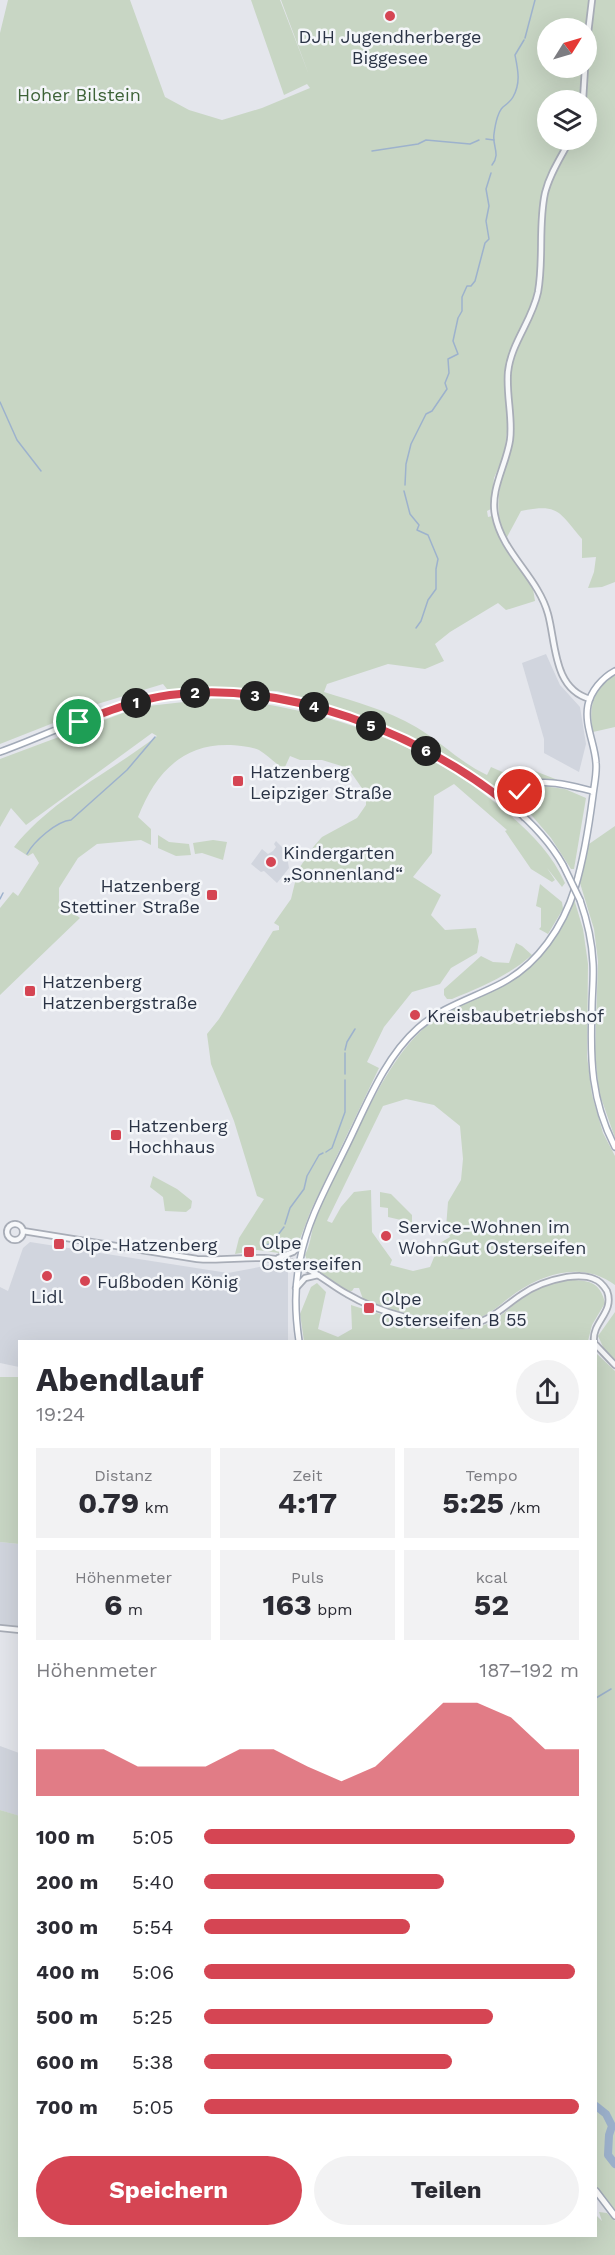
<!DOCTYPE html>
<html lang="de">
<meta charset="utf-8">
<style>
body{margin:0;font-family:"Work Sans",sans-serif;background:#f2f2f3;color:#2b2b33;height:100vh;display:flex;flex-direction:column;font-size:22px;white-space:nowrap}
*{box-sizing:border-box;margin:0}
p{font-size:20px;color:#7c7c81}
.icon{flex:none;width:33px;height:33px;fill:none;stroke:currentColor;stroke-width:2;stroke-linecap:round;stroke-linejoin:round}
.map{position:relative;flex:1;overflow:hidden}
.panel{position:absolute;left:18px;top:1340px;width:579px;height:897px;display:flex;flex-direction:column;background:#fff;border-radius:0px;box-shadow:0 6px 24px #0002}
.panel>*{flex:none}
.needle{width:39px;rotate:53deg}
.buttons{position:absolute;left:537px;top:18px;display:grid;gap:12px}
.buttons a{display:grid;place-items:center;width:60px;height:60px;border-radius:50%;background:#fff;box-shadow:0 6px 24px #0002;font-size:30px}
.pin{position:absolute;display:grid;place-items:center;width:51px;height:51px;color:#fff;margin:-26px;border:3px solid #fff;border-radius:50%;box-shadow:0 2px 6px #0007}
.km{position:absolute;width:30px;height:30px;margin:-15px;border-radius:50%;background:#222;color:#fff;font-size:16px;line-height:30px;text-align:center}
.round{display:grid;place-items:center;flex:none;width:63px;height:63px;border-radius:32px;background:#f2f2f3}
.head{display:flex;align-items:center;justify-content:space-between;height:102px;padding:0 18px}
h1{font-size:33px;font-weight:700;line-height:45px}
.stats{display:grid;grid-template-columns:repeat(3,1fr);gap:9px;height:102px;padding:6px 18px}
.stats div{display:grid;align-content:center;border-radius:0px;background:#f2f2f3;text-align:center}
.stats b{font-size:30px;font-weight:700}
.stats small{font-size:16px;font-weight:400}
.stats p{font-size:16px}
.chart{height:168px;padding:12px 18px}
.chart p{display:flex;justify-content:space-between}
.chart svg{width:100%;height:108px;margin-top:6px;fill:#d54553;opacity:.7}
.action{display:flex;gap:12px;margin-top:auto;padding:12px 18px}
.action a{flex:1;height:69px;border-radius:36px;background:#d54553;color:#fff;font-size:24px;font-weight:700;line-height:69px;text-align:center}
.action a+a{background:#f2f2f3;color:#2b2b33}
ul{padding:0 18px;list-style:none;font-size:20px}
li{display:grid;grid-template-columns:96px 72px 1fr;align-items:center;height:45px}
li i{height:15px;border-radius:8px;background:#d54553}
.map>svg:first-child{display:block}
.built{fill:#d1d5de}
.green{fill:#c8d6c4;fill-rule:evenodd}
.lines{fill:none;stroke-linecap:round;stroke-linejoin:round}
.stream{stroke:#9db2cd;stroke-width:1.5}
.river{stroke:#9db2cd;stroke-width:8}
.minor-casing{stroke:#a8adb7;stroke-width:8}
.major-casing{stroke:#a2aab8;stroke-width:8}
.minor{stroke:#f7f8fa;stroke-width:4.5}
.major{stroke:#fff;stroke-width:5}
.major-bridge-casing{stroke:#a2aab8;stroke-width:8;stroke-linecap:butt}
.major-bridge{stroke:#fff;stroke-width:5}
.route-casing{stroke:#fff;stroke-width:12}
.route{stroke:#d54553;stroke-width:8}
.poi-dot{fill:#d54553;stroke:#f4f6f9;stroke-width:2}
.labels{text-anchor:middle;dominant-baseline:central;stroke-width:5;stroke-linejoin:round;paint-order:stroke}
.poi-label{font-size:18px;fill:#2a3345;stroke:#f4f6f9;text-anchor:start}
.park-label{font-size:18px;fill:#3d6237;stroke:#f4f6f9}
</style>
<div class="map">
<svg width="615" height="2255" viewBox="0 0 615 2255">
<rect width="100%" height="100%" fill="#e4e6ec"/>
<g class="built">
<polygon points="546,654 560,685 580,707 586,744 579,772 544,753 544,739 522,663"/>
<polygon points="276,841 286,851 289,868 277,883 264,871 261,872 251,864 262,849 268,854 273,851 276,847 274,844"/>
<polygon points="30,1242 228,1273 270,1265 288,1271 288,1341 20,1341 19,1367 0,1363 0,1287 8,1291 23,1248"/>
<polygon points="0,1542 19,1544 19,1630 0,1628"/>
<polygon points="0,1746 19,1753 19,1816 0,1810"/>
</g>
<g class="green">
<path d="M 8,0 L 130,0 L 165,97 L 189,110 L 222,120 L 262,108 L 310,88 L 307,84 L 284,95 L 251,0 L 280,0 L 309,75 L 281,0 L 615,0 L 615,582 L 602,587 L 588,588 L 594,572 L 596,557 L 582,558 L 582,539 C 559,512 559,503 521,511 L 506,539 C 488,500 507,471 513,433 L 507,432 L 504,455 L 494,478 L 491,509 L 487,511 L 488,517 L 492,516 L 502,544 L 532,583 L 535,601 L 506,610 L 498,603 L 450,632 L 435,644 L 444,661 L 425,669 L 388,664 L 327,684 L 324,692 C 356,702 387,710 416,727 C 441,742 461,763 487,775 L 491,767 L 519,779 L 527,768 L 558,780 L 535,779 L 524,781 L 508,790 L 500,790 L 461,764 L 410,737 L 350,713 L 302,697 L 277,691 L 167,689 L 163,684 L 81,709 L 68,715 L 71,716 L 0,744 L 0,33 ZM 548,28 L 586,28 L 586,68 L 548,68 ZM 548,100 L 586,100 L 586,140 L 548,140 Z"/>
<path d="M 615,674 L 615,727 L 593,732 C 588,708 593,687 615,674 Z"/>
<path d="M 220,698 C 327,709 430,744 511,816 C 533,835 553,856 565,883 L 562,887 L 547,868 L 555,880 L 552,882 L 531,869 L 505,831 L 507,830 L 454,784 L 434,796 L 432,853 L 413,877 L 441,895 L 431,915 L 445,930 L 476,928 L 479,941 L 477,953 L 451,968 L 440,984 L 412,992 L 384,1027 L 367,1062 L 379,1068 L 311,1210 L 300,1239 L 287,1252 L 279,1253 L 257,1250 L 235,1254 L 239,1238 L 264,1199 L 257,1196 L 234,1121 L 211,1064 L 207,1034 L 219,1019 L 273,931 L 279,930 L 279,926 L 274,923 L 291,899 L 298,870 L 314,846 L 322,837 L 357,818 L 366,805 L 366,794 L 348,768 L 322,760 L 300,760 L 290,756 L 285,767 L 281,767 C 274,762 267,755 259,750 C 250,746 240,746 231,745 C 182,743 155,774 138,817 L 151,829 L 151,845 L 141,840 L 97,844 L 78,858 L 59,888 L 59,902 L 80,918 L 0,995 L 0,908 L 13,892 L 18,896 L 39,863 L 33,853 L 28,856 L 14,847 C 52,799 109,773 157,736 L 152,733 L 26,825 L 11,808 L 0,827 L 0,759 L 139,707 Z"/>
<polygon points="536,785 565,789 586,798 574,869 571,869 551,838 522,804 522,796"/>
<polygon points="615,826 615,1138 599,1092 595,1054 598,961 594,929 580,883 589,844"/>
<polygon points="158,835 169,842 189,844 191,855 176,856 158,848"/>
<polygon points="213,840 227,842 223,860 202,853 195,854 193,843"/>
<polygon points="540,884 562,902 563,909 548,934 539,929 541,927 541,908 536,906"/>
<path d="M 574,899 L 583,929 L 588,964 L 587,1056 L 592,1095 L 603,1133 L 615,1156 L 615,1285 C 584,1262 547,1272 517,1292 C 502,1302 490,1317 471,1320 C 439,1326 393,1310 363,1299 L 359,1288 L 354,1288 L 352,1291 L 348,1291 L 309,1265 L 305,1255 C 312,1242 311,1228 317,1215 C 329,1186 344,1157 358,1128 C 376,1094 394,1056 423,1029 C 453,1001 496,990 529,966 C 551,951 565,922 574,899 ZM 406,1099 L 434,1105 L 460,1126 L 463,1159 L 461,1180 L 448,1202 L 446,1228 L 450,1237 L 440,1243 L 430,1267 L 413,1271 L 390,1265 L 392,1260 L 372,1232 L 371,1190 L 354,1192 L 341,1207 L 332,1223 L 327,1221 L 383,1106 Z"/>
<path d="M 516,943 L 522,946 L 532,955 C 508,976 481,987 452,999 L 447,999 L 444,995 L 444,989 L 481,956 L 493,962 L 509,963 Z"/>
<polygon points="153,1176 177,1189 192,1201 191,1208 186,1212 165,1211 163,1197 150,1187"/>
<polygon points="380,1192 391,1194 412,1215 412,1227 408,1227 406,1233 403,1230 404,1223 401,1220 388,1217 388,1208 380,1207"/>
<path d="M 567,1280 C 588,1280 600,1281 605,1303 L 592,1325 L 588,1341 L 304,1341 L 300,1314 L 311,1287 L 317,1283 L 326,1292 L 318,1329 L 338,1337 L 352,1329 L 351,1305 C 387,1316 451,1340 487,1324 C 502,1317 514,1303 528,1294 C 541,1286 553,1284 567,1280 Z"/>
<polygon points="615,1312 615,1360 604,1349 598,1336"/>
<polygon points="596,1353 615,1371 615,2213 596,2187"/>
<polygon points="0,1377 19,1377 19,1544 0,1542"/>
<polygon points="0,1810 20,1816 20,2235 596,2235 596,2215 602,2221 599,2212 607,2213 615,2221 615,2255 0,2255"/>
</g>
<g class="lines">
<g class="stream">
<polyline points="525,38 535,0"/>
<polyline points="486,139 494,140"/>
<polyline points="372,151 418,144 426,140 470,144 479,140"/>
<path d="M 492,165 C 501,154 492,146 494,134 C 495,126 497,113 503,107 C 507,104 511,101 513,97 C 521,83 518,70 515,55 L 524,40"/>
<polyline points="0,402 17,440 41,471"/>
<polyline points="405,485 406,464 411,444 426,414 432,411 447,389 445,383 449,373 448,359 458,354 453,341 458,318 462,311 462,297 467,286 471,286 475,281 485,243 489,239 486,221 489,206 486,189 491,173"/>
<polyline points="404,491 410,514 419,525 417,530 428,535 438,559 436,569 436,589 428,600 421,621 416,628"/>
<path d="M 27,854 C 34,841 57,821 71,820 L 127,770 L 155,737"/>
<polyline points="0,899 3,893"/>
<polyline points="345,1050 347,1042 355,1029"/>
<polyline points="345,1053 345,1074"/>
<polyline points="326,1152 332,1148 345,1112 345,1080"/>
<polyline points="285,1224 290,1208 304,1189 307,1176 319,1155 323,1153"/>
<polyline points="264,1245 271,1244 284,1227"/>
<polyline points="596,1698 611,1689"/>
</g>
<polyline class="river" points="596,2106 606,2114 612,2126 609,2135 608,2155 615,2164"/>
<defs>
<g id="minor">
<polyline points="586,50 592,0"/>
<polyline points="583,100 585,68"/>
<path d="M 570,140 C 561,157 550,173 545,193 C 538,225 544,259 538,292 C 532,321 511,343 508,372 C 506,395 513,418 510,440 C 506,466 490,489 495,515 C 502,553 538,577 548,614 C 556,643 553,689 590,699"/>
<circle cx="15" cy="1232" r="8"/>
<path d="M 23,1231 L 197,1259 C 230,1262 263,1252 296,1264 C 315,1270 330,1285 347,1294 C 377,1312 431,1327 466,1325 C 489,1323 503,1307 521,1295 C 535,1285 550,1280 567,1277 C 576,1276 586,1275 594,1279 C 600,1281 604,1286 607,1291 C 615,1312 592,1322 594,1341"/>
<polyline points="278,1258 293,1252 304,1242"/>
<polyline points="296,1288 305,1278 318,1275"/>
<polyline points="596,1345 615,1365"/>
<polyline points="0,1628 20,1630"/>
</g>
<g id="major">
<path d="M 0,752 C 56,732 112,701 172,695 C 206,692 242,692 276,698 C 368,715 515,780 563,865"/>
<polyline points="520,792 519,806 524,817"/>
<path d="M 503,800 C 532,773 558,783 593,791"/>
<polyline points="509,804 528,786"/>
<path d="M 580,900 C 587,920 592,941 593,963 C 594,978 592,994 592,1009 C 590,1059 591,1101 615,1147"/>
<path d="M 299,1341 C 295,1314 294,1287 300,1260 C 307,1221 327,1186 344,1151 C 365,1109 383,1059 418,1028 C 443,1006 474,998 502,983 C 538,964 563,927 575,888 C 584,858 589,826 593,795 C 594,785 597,774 596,763 C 595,744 584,725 588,705 C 591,691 602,678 615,671"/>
<polyline points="596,2191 615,2216"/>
</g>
</defs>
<use href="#minor" class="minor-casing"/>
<use href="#major" class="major-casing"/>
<use href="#minor" class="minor"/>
<use href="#major" class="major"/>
<defs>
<polyline id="major-bridge" points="563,865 580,900"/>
</defs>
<use href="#major-bridge" class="major-bridge-casing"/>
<use href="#major-bridge" class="major-bridge"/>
</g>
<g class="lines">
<defs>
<path id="route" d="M 79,722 C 108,711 139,699 170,695 C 286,680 419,733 508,804 L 520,792"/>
</defs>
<use href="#route" class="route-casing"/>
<use href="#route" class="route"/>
</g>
<g class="poi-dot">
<circle cx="390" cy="16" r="6"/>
<rect x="232" y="775" width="12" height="12" rx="3"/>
<circle cx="271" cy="862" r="6"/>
<rect x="206" y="889" width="12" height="12" rx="3"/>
<rect x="24" y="985" width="12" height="12" rx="3"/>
<circle cx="415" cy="1015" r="6"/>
<rect x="110" y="1129" width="12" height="12" rx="3"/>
<circle cx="386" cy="1236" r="6"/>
<rect x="53" y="1238" width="12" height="12" rx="3"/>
<rect x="243" y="1246" width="12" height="12" rx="3"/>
<circle cx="47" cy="1276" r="6"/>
<circle cx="85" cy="1281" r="6"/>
<rect x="363" y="1302" width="12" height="12" rx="3"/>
</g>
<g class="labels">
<g class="poi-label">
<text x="390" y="36" text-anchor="middle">DJH Jugendherberge<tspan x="390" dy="21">Biggesee</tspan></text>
<text x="250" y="771">Hatzenberg<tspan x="250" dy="21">Leipziger Straße</tspan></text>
<text x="283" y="852">Kindergarten<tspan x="283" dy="21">„Sonnenland“</tspan></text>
<text x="200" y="885" text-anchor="end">Hatzenberg<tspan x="200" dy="21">Stettiner Straße</tspan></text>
<text x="42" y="981">Hatzenberg<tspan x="42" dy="21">Hatzenbergstraße</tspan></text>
<text x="427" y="1015">Kreisbaubetriebshof</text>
<text x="128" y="1125">Hatzenberg<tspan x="128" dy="21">Hochhaus</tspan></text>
<text x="398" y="1226">Service-Wohnen im<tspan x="398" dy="21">WohnGut Osterseifen</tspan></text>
<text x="261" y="1242">Olpe<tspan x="261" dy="21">Osterseifen</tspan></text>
<text x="71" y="1244">Olpe Hatzenberg</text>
<text x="97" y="1281">Fußboden König</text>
<text x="47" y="1296" text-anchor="middle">Lidl</text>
<text x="381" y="1298">Olpe<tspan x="381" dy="21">Osterseifen B 55</tspan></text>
</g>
<g class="park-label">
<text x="79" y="94">Hoher Bilstein</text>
</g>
</g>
</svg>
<div class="buttons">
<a><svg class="needle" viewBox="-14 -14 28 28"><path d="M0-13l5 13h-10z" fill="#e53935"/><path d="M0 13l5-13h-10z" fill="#7c7c81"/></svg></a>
<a><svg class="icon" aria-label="layers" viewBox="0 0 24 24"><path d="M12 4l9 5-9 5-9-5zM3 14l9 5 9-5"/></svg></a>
</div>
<div class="pin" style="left:79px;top:722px;background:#1e9e55"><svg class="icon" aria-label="arrive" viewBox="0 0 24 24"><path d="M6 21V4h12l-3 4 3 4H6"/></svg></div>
<div class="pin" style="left:520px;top:792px;background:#d93025"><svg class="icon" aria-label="check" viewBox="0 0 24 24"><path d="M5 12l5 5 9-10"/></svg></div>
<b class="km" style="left:136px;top:703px">1</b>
<b class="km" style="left:195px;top:693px">2</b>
<b class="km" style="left:255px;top:696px">3</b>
<b class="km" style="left:314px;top:707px">4</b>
<b class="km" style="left:371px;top:726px">5</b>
<b class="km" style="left:426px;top:751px">6</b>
<section class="panel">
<div class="head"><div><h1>Abendlauf</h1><p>19:24</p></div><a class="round"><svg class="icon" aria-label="share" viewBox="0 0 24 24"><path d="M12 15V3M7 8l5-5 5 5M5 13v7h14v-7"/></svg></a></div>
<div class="stats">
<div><p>Distanz</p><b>0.79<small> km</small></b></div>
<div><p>Zeit</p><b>4:17</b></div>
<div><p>Tempo</p><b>5:25<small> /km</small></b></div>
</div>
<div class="stats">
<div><p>Höhenmeter</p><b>6<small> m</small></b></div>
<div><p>Puls</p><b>163<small> bpm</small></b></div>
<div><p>kcal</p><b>52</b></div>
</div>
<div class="chart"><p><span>Höhenmeter</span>187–192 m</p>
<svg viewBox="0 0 160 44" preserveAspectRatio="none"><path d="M0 44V25L10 25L20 25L30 32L40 32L50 32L60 25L70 25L80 32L90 38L100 32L110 19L120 6L130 6L140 12L150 25L160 25V44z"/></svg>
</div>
<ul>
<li><b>100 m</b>5:05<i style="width:99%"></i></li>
<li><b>200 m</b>5:40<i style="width:64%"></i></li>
<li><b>300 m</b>5:54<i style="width:55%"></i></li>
<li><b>400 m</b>5:06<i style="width:99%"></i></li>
<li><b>500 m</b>5:25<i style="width:77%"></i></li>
<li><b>600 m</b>5:38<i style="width:66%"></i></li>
<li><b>700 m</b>5:05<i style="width:100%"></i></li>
</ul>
<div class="action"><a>Speichern</a><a>Teilen</a></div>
</section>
</div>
